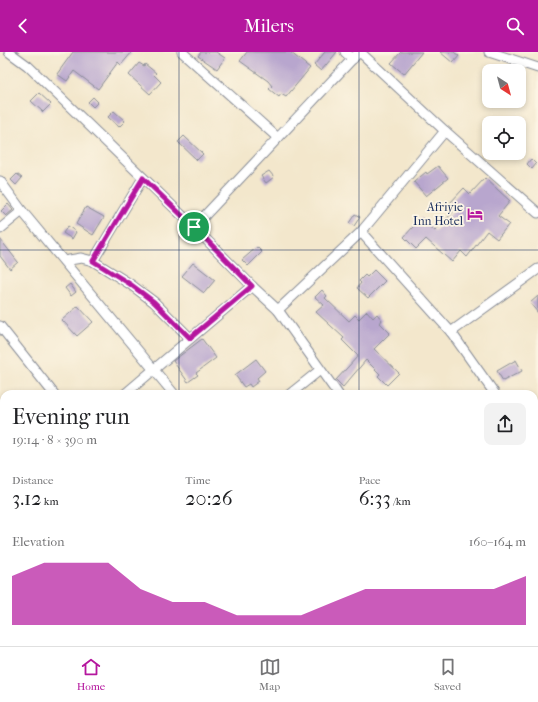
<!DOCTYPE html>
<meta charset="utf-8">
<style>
body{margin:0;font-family:"IM FELL French Canon",serif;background:#f2f2f2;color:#202124;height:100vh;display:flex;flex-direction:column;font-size:15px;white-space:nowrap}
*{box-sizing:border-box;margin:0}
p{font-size:13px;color:#757577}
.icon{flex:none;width:22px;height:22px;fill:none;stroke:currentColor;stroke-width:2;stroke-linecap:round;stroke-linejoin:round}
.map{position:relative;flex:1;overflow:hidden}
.side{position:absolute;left:0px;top:338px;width:538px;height:256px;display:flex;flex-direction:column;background:#fff;border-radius:12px 12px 0 0;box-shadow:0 2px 6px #0003}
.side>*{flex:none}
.needle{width:26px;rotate:144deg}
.tools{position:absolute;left:482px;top:12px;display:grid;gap:8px}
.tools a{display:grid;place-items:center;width:44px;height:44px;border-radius:8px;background:#fff;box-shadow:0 2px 6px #0003;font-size:20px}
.pin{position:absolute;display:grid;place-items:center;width:34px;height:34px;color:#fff;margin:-17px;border:2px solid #fff;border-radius:50%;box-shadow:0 1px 4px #0007}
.round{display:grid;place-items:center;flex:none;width:42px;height:42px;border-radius:8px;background:#f2f2f2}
.headline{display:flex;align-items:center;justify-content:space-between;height:68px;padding:0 12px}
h1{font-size:22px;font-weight:600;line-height:30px}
.metrics{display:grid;grid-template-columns:repeat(3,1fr);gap:6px;height:68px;padding:4px 12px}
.metrics div{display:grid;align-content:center}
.metrics b{font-size:20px;font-weight:600}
.metrics small{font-size:11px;font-weight:400}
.metrics p{font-size:11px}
.chart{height:112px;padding:8px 12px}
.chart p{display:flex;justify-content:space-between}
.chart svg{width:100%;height:72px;margin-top:4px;fill:#b5179e;opacity:.7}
header{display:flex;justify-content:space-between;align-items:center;height:52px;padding:0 12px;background:#b5179e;color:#fff;font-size:18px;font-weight:600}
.menu{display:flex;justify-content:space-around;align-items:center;height:56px;border-top:1px solid #e0e0e0;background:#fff;font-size:11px;color:#757577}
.menu a{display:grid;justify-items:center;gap:2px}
.menu .active{color:#b5179e}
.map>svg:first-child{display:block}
.built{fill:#e0d4f4}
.building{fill:#b8a6ce}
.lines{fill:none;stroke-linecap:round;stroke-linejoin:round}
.minor-casing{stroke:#878b95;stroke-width:11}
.minor{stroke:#fff;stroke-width:9}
.route-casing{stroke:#fff;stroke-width:8}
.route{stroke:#b5179e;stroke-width:5}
.grid{fill:none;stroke:#1b2f5e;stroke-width:1;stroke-opacity:0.55}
.labels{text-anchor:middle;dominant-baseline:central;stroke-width:3.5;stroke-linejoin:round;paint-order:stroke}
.poi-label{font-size:12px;fill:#1b2f5e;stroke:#fcf5e5;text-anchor:end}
</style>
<header><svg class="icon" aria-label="back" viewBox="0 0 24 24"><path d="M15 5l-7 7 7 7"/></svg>Milers<svg class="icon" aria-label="search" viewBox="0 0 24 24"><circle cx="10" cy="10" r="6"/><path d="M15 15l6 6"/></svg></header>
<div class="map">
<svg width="538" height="594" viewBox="0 0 538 594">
<rect width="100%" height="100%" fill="#fcf5e5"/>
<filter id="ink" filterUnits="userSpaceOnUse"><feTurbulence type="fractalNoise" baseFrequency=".025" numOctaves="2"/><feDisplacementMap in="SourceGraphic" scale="8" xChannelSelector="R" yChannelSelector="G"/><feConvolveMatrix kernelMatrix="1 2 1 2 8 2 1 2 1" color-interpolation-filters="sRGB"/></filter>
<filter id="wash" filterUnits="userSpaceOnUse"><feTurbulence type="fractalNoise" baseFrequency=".012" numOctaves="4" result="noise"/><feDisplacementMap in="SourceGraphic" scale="16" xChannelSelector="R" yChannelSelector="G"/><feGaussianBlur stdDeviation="0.9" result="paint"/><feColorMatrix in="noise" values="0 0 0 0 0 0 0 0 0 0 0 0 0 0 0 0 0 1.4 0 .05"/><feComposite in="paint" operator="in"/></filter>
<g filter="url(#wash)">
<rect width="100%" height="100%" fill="#f3e7cc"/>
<polygon class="built" points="0,544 4,549 4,590 33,590 36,594 0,594"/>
<g id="blocks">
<g class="building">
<polygon points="73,0 132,0 121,13 118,10 98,37 74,19 67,29 57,22"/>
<polygon points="201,0 216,0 225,6 217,17 198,4"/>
<polygon points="247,0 290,0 310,16 286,45 281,42 279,45 269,37 272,34 268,29 240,9"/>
<polygon points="325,0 337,0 321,19 314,13"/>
<polygon points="401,0 422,0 404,22 391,11"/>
<polygon points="440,0 454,0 459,4 453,11"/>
<polygon points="139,11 144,14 145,12 156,21 154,23 161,30 150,42 129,23"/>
<polygon points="39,41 51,52 43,60 31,49"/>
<polygon points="93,45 98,50 93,55 88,50"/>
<polygon points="114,59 125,69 119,75 108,65"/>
<polygon points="184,84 203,102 197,108 178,90"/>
<polygon points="531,107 536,112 532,117 527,112"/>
<polygon points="438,114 448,126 426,144 414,130 426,120 427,122"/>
<polygon points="269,119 274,125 266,131 261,124"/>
<polygon points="17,122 22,126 16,133 11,128"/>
<polygon points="485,126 510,149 498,164 509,172 497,187 487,179 467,205 461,199 452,210 426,187 416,197 404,185 421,166 435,179 455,158 449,152 464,136 470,142"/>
<polygon points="8,152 13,158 6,164 1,159"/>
<polygon points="86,155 104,165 93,183 76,172"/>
<polygon points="355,162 360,165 354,174 349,171"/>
<polygon points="68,174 76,180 72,187 63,181"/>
<polygon points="0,187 18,210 10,217 0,204"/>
<polygon points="257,195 262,200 248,214 242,208"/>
<polygon points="193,211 215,228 204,241 182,224"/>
<polygon points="374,218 385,229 368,246 357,236 361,231 359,229 365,223 367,225"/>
<polygon points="70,232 76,240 71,244 65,236"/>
<polygon points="322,238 327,244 325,246 349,269 355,263 359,267 367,259 373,266 377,262 382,268 380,271 390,281 374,297 399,321 387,333 378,324 380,322 366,308 343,335 336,328 358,304 342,288 344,286 316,260 324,253 315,245"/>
<polygon points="538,244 538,261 530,251"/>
<polygon points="78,254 93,270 77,284 62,268"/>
<polygon points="202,287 216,306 196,321 198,323 188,330 173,309"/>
<polygon points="256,307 265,319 257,326 259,329 251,335 249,332 244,335 235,323"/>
<polygon points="516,308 522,319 503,329 497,319"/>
</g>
</g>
</g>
<g filter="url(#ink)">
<use href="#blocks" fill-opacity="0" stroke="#878b95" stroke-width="1"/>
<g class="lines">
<defs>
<g id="minor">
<polyline points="9,0 28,14 194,175 252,234 278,258 338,342"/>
<polyline points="182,0 278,86"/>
<polyline points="345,0 353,7"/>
<polyline points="360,0 445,79 538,161"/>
<polyline points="489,0 538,16"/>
<polyline points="0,129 22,159 174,342"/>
<polyline points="194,175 359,0"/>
<polyline points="0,177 22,159"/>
<polyline points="361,180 451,280 495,342"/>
<polyline points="64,209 81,206 93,209 130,232 154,250 190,286"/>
<polyline points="93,209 143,126"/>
<polyline points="278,258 361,180 445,79"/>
<polyline points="0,274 54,342"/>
<polyline points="451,280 538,217"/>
<polyline points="125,342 252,234"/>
<polyline points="290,342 320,318"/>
<polyline points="534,395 538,401"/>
<polyline points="0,399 4,405"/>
<polyline points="534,539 538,536"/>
<polyline points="44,590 47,594"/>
<polyline points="136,590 139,594"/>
<polyline points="255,590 258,594"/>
<polyline points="371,590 374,594"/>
<polyline points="195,594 201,590"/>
<polyline points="459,594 465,590"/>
</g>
</defs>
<use href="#minor" class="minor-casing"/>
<use href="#minor" class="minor"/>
</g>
</g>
<g class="lines" filter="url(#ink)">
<defs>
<polygon id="route" points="143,126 194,175 252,234 190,286 154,250 130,232 93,209"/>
</defs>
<use href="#route" class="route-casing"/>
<use href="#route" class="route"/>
</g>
<path class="grid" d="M 179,0 L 179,342M 359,0 L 359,342M 0,198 L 538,198M 0,396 L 4,396M 534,396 L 538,396M 179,590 L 179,594M 359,590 L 359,594"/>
<defs>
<symbol id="hotel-bare" viewBox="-9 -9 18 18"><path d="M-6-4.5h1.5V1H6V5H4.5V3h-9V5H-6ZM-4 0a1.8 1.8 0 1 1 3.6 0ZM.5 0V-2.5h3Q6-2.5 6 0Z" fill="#b5179e" stroke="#fcf5e5" stroke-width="2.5" paint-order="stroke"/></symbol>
</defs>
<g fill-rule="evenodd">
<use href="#hotel-bare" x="464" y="151" width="22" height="22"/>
</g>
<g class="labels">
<g class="poi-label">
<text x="463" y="155">Afriyie<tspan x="463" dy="14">Inn Hotel</tspan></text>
</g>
</g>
</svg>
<div class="tools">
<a><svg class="needle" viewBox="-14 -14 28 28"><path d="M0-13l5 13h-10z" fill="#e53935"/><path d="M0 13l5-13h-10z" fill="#757577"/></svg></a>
<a><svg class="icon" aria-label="locate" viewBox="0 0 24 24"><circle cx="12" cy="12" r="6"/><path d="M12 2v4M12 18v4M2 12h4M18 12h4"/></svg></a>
</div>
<div class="pin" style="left:194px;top:175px;background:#1e9e55"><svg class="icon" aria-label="arrive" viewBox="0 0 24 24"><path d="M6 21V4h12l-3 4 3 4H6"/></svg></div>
<section class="side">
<div class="headline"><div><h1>Evening run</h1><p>19:14 · 8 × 390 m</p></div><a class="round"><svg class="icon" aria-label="share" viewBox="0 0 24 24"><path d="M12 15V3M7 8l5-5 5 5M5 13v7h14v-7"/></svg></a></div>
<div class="metrics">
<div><p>Distance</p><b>3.12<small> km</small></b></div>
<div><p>Time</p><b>20:26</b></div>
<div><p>Pace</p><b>6:33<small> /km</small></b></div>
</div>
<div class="chart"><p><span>Elevation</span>160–164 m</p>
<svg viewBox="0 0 160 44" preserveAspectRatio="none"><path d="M0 44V14L10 6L20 6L30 6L40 22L50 30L60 30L70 38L80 38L90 38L100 30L110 22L120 22L130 22L140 22L150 22L160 14V44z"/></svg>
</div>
</section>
</div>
<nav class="menu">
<a class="active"><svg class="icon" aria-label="home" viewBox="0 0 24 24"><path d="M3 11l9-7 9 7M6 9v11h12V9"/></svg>Home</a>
<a><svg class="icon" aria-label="map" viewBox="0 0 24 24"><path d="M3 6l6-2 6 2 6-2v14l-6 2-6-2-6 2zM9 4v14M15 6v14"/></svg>Map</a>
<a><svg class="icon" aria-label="saved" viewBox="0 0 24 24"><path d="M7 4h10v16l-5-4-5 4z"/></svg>Saved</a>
</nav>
